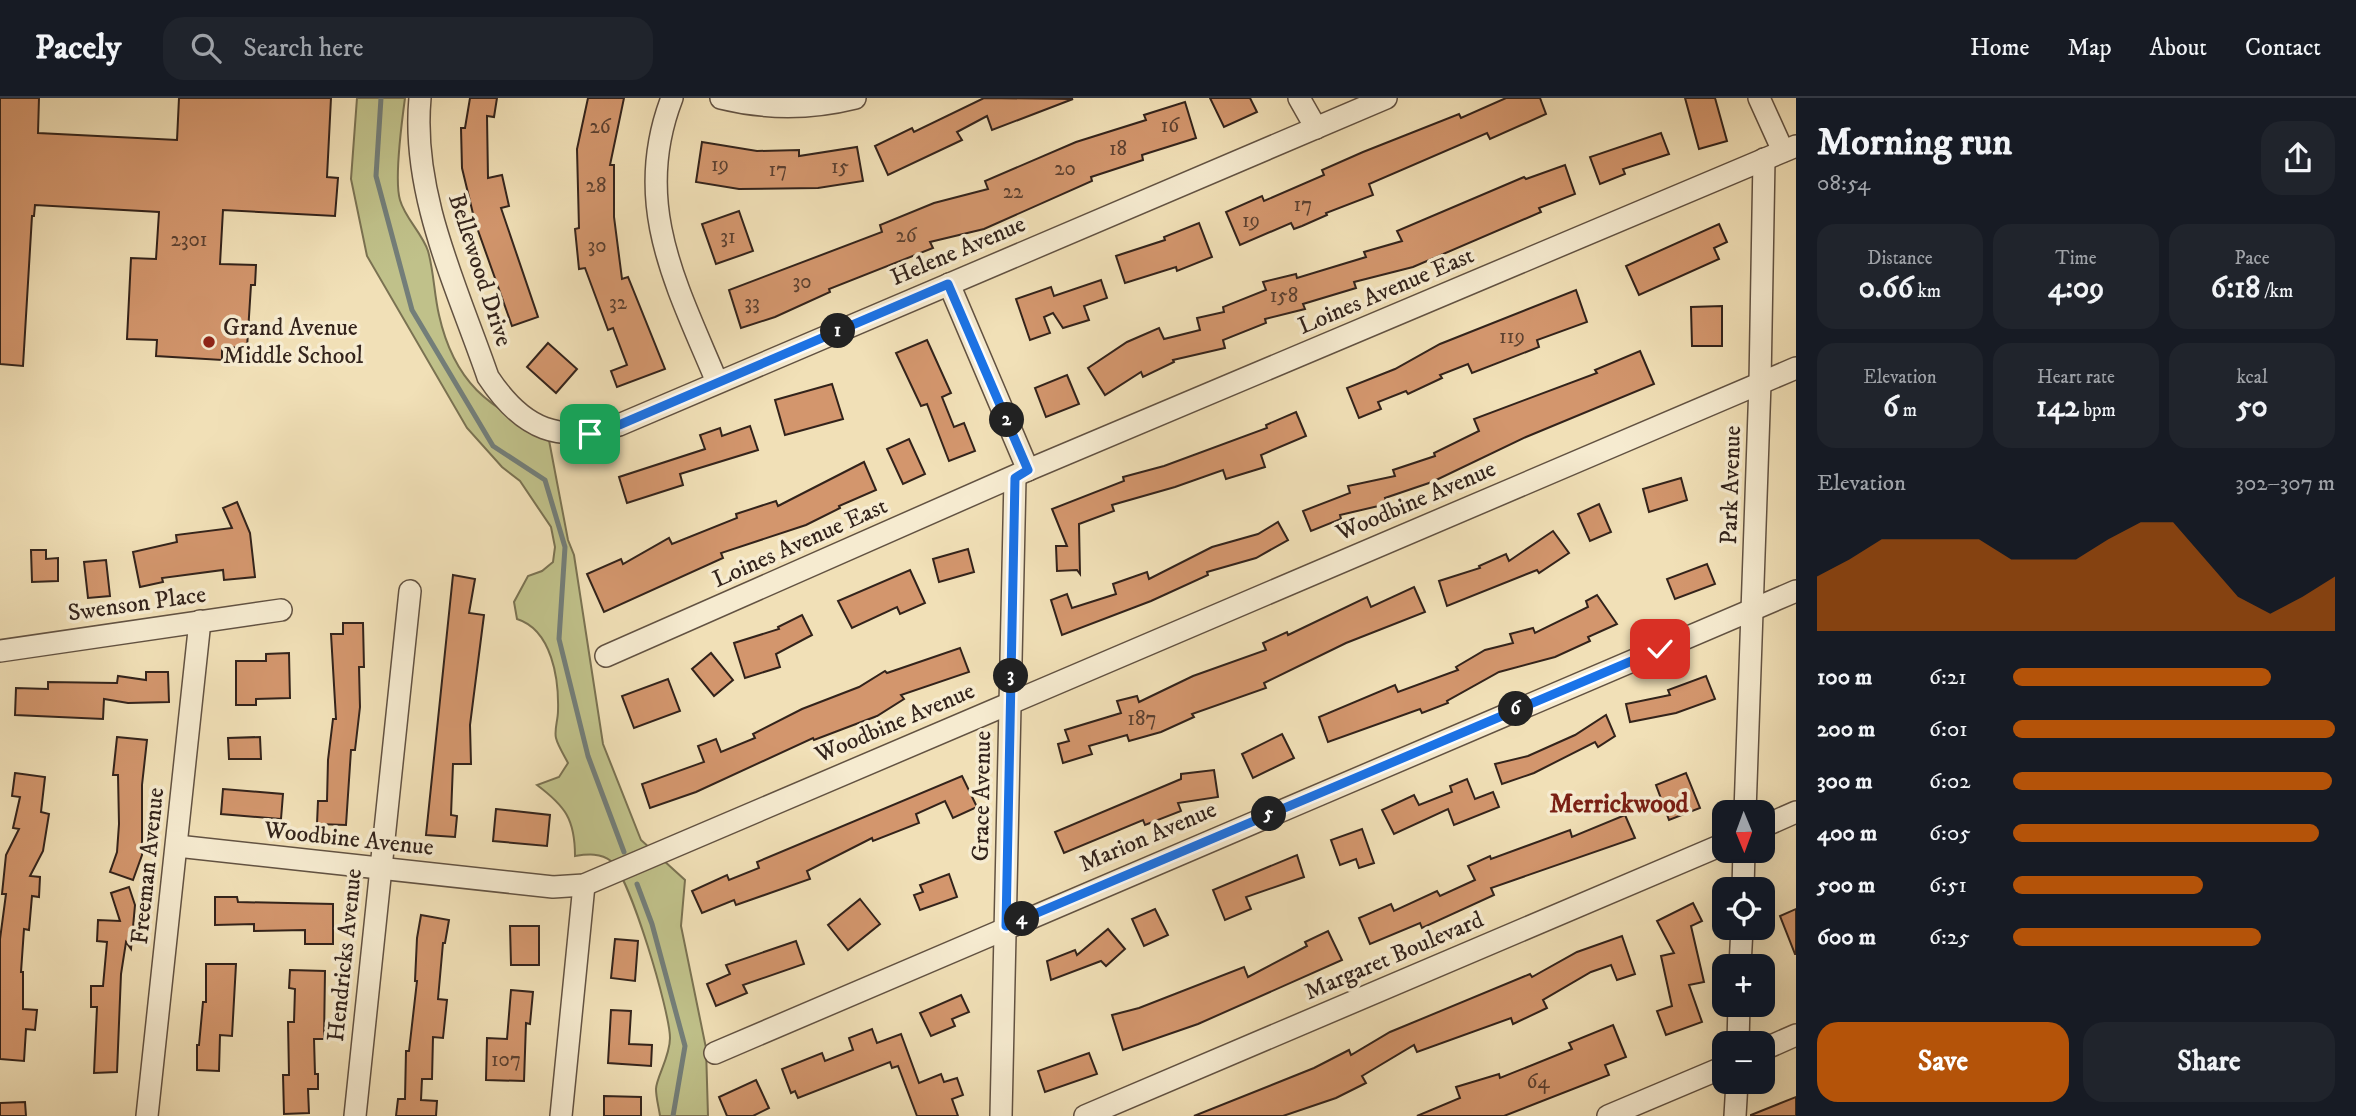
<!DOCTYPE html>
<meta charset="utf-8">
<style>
body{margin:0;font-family:"IM FELL DW Pica",serif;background:#20242c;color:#f1f3f6;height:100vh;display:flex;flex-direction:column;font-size:26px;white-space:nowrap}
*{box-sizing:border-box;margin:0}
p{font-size:23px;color:#9ea1a6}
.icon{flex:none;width:38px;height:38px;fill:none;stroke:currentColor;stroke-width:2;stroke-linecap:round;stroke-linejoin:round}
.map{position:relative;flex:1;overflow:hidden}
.drawer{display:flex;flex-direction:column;background:#171b24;width:560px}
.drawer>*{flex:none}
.needle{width:46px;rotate:179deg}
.tools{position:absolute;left:1712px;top:702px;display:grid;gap:14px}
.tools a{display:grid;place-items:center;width:63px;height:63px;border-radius:14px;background:#171b24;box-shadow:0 7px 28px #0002;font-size:35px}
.pin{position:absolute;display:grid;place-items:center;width:60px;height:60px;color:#fff;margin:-30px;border-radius:14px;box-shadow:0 4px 10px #0006}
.km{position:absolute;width:35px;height:35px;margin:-18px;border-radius:50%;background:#222;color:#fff;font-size:19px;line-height:35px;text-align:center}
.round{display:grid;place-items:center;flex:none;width:74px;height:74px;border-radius:21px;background:#20242c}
.headline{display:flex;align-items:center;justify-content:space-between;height:119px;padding:0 21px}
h1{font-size:38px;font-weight:800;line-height:52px}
.figures{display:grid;grid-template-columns:repeat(3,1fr);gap:10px;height:119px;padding:7px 21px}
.figures div{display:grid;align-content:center;border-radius:18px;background:#20242c;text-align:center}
.figures b{font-size:30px;font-weight:800}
.figures small{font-size:19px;font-weight:400}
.figures p{font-size:19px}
.chart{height:196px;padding:14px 21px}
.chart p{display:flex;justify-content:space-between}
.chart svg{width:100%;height:126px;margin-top:7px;fill:#b45309;opacity:.7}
.cta{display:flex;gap:14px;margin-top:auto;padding:14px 21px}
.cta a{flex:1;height:80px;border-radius:21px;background:#b45309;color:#fff;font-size:28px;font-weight:800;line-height:80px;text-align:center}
.cta a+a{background:#20242c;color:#f1f3f6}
ul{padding:0 21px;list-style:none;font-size:23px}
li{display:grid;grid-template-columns:112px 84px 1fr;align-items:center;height:52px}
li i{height:18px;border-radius:9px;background:#b45309}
header{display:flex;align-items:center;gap:42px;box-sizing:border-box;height:98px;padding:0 35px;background:#171b24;border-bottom:2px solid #363941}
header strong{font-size:33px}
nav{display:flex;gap:38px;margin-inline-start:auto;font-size:24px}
.search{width:490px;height:63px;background:#20242c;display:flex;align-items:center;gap:18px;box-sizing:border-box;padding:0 24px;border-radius:21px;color:#9ea1a6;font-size:26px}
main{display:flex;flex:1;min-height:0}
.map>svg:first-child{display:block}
.green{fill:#c0c18a;stroke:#7a7252;stroke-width:2}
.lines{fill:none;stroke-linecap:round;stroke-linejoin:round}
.stream{stroke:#737e79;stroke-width:5}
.building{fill:#d3966d;stroke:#33231b;stroke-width:2}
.minor-casing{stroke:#625242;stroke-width:24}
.minor{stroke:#f6ebd0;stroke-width:21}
.route-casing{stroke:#fff;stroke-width:14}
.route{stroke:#1a73e8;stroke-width:9}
.poi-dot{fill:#8f2418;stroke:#f6ebd0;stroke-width:2.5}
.labels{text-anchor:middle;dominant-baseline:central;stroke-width:7;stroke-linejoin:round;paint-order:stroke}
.number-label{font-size:21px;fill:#5b4030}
.street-label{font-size:24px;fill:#33231b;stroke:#f6ebd0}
.poi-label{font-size:24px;fill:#33231b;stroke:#f6ebd0;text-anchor:start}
.neighbourhood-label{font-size:26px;font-weight:bold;fill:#7a1f14;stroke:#f6ebd0}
</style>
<header>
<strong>Pacely</strong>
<div class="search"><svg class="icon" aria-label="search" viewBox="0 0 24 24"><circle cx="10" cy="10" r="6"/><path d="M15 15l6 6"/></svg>Search here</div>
<nav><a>Home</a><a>Map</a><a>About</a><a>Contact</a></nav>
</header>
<main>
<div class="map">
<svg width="1796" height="1018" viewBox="0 0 1796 1018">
<rect width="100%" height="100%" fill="#f1e0b7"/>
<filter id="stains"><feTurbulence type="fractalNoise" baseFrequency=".00286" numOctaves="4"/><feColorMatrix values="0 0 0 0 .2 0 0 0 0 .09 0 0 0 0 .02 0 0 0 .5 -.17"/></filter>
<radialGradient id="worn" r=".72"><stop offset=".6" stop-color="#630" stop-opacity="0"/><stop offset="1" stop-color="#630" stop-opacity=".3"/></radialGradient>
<path class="green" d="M 357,0 L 405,0 C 402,22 394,82 400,102 C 405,120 422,135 428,153 C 434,174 434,196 439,217 C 454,284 488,310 548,337 L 568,442 L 574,457 L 603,646 L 641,742 L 685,782 L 681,828 L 706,950 L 708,1018 L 660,1018 C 659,1010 656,1000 656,991 C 656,980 670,959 670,940 C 670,914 630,779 611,763 C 601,755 588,756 575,758 C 575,721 565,708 537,687 L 559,679 L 568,665 C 564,657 558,648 556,640 C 554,632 558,622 558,613 C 559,581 552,532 517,521 L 514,504 L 528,478 L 542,473 L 553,464 L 555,449 L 551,429 L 520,383 L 502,369 L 467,330 L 367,158 L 351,81 Z"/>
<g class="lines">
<g class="stream">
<polyline points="381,0 376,78 412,212 493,348 545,382 565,449 559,541 588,658 624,754"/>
<polyline points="637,786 652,826 685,948 673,1018"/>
</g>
</g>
<g class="building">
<polygon points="0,0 39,0 38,35 177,42 179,0 331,0 327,79 338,80 335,118 223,112 220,166 256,167 255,187 251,187 247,250 222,249 222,262 156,258 157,242 127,241 131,160 156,161 159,114 35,107 34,118 32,118 23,268 0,266"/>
<polygon points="470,0 497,0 494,19 487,18 488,80 502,77 509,108 501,110 538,219 512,228 475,124 462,70 461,30 465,30"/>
<polygon points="588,0 624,0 610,67 614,67 614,119 622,181 628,179 665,271 617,289 611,273 627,267 613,230 608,232 585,170 579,171 575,131 579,130 577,51"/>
<polygon points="984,0 1073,1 992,32 987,18 957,34 962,42 888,77 875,48 912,30 914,34"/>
<polygon points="1210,0 1250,0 1257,14 1224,29"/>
<polygon points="1506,0 1540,0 1546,16 1490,41 1487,35 1369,86 1373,97 1326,115 1327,117 1302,128 1294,131 1291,125 1240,147 1226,114 1262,98 1264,103 1324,77 1322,72 1363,54 1459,16 1461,20"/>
<polygon points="1685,0 1715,0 1727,43 1699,51"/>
<polygon points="1185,4 1196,40 1142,57 1143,62 1091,79 1092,83 984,131 930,144 933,150 829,191 830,194 775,219 741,230 729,192 882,134 880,127 934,105 988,91 985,83 1076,44 1146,22 1144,17"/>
<polygon points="1661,35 1669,56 1623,71 1625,76 1600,86 1590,59"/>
<polygon points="702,44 757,53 799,52 799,58 857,49 863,83 818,90 739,91 696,84"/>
<polygon points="1565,67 1575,96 1539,110 1541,114 1413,169 1354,184 1356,190 1303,206 1305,211 1265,221 1266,225 1223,242 1225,250 1173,262 1174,264 1143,279 1141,274 1105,297 1088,270 1127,244 1159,230 1164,241 1200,232 1197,220 1224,214 1223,209 1266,192 1263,184 1296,176 1297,180 1366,159 1364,154 1402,143 1397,133 1524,79 1526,81"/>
<polygon points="739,113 753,153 716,166 702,126"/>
<polygon points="1199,125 1212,159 1177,173 1176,169 1125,185 1116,158 1165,142 1164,139"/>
<polygon points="1719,126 1727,144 1714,150 1719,161 1639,197 1626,168"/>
<polygon points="1101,182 1107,200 1084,208 1089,222 1063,230 1053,215 1044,219 1050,235 1030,242 1016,201 1051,189 1054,198"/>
<polygon points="1576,192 1587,224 1537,242 1539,249 1472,275 1468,266 1440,277 1442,280 1408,296 1406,293 1378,304 1381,311 1359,320 1347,290 1395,271 1440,246"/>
<polygon points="1722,208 1722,248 1692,248 1691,209"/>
<polygon points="927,242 951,295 942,299 954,329 964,325 975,353 949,363 927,306 921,308 896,255"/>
<polygon points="548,245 577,271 556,295 527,269"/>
<polygon points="1640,253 1654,286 1526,339 1432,384 1385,400 1387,406 1340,417 1341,421 1311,433 1303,413 1350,395 1348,388 1395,378 1393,372 1435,358 1434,355 1479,333 1474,321 1597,275 1595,272"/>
<polygon points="1067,277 1079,306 1046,319 1035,290"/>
<polygon points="832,286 843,321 785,337 775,302"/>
<polygon points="1296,314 1306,338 1261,357 1265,369 1226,381 1223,372 1175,389 1112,407 1114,413 1079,426 1080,476 1077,472 1057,473 1056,448 1067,448 1052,411 1124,383 1123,379 1164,368 1267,330 1266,327"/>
<polygon points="750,328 758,352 680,376 683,387 627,405 619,379 705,351 700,337 720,330 722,338"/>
<polygon points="909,341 925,376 903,386 887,351"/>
<polygon points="864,364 876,392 839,408 840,410 806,427 721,455 723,460 604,514 587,476 621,461 623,466 669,440 672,446 737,420 736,416 776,403 778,408"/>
<polygon points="1681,380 1687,402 1649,414 1643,391"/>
<polygon points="237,404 250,435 255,479 224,482 223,472 162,480 163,484 140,489 133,454 177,444 176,437 232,430 223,410"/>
<polygon points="1599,406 1611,434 1590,443 1578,416"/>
<polygon points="1278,424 1288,442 1256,460 1207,474 1208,477 1151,503 1062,537 1051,502 1067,496 1072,510 1116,496 1113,486 1147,474 1149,481 1212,449 1258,436"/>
<polygon points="1553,433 1569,455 1539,475 1537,472 1447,508 1439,483 1480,470 1479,468 1506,456 1509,463"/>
<polygon points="968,451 974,474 939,484 933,461"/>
<polygon points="31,452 46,452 46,461 58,460 58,483 32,484"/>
<polygon points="106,462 110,498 88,500 84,464"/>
<polygon points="1707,466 1715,486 1675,501 1667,481"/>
<polygon points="910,472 925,505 900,516 897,509 852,530 838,503"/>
<polygon points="453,477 475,481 469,515 484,517 470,627 471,666 453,666 451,717 457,718 455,739 426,737"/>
<polygon points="1414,489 1425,514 1346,545 1264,585 1266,590 1192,616 1194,619 1161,634 1129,643 1127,637 1089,648 1092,656 1063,665 1058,646 1069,643 1065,632 1121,615 1117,603 1137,598 1139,604 1193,578 1266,552 1263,545 1287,534 1288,537 1367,499 1371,509"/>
<polygon points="1597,497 1617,526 1588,539 1590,543 1555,559 1499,574 1447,603 1448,605 1422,615 1420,611 1328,644 1319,619 1395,587 1398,594 1458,572 1456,569 1485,552 1513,545 1510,536 1533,530 1535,535 1588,509 1586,503"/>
<polygon points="802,517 812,537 776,556 780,569 745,580 734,545 779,531 778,529"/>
<polygon points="343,525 363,525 364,569 359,569 360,609 355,652 351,652 346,727 317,726 318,703 327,703 328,662 333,621 336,621 331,536 343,536"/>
<polygon points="960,550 969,574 901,597 904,601 877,618 814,642 813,640 696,694 650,710 642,686 704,664 698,648 716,641 721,654 755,640 753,636 802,611 859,589 885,573 887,575"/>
<polygon points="289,555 290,600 256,601 256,607 236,607 236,563 266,563 266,556"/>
<polygon points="711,555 733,582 714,598 692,571"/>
<polygon points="146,574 168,574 169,604 128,605 104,601 103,621 15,617 16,590 48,591 48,584 117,585 118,578 146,582"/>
<polygon points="1706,578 1715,601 1676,615 1630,624 1626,606 1670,597 1668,592"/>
<polygon points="668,581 680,613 634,630 622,598"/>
<polygon points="1606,617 1615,638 1598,649 1595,644 1534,675 1502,686 1495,666 1528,658 1575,637"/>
<polygon points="1282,636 1294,660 1253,680 1242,656"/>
<polygon points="117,639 147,642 142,687 142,757 133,782 110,774 117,754 119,726 118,677 113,677"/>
<polygon points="260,639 261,661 229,661 228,640"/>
<polygon points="1214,672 1218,699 1178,705 1181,713 1145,727 1143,722 1064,755 1055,734 1181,681 1181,676"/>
<polygon points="15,675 45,679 41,714 49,716 43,753 30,778 40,779 39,799 32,798 29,832 24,831 21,874 23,874 23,911 37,912 35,932 26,931 24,963 0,961 0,841 6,796 2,796 6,757 19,731 13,730 20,699 12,698"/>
<polygon points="1686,675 1700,710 1669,722 1656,687"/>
<polygon points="962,678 977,709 953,720 945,703 916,716 919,725 873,743 872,740 807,773 810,781 736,807 734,802 702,815 692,793 727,777 729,782 759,770 757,764"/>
<polygon points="1467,681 1475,701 1493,694 1499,709 1454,727 1448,711 1394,736 1382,712 1414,697 1419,707 1452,694 1450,688"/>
<polygon points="223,691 283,696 281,721 221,716"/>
<polygon points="496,711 550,717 547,748 493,743"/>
<polygon points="1625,717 1635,740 1491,790 1494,797 1422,830 1420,825 1370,846 1359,820 1391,806 1394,813 1437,793 1440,798 1475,782 1468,768 1490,758 1491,761 1570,732 1572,739"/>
<polygon points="1362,731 1374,765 1359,770 1356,761 1340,767 1331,742"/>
<polygon points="1297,757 1304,779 1246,799 1251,811 1225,822 1213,792"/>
<polygon points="949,776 957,799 920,812 914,797 923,794 920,787"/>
<polygon points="129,789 135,807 131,851 126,844 121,876 117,974 94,975 97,909 91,909 91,888 103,888 107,844 97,843 98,822 120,823 111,795"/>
<polygon points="215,799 237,799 238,804 333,806 333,846 305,846 305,832 254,833 254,826 215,827"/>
<polygon points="860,801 880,826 848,852 828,827"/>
<polygon points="1693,805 1702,823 1691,828 1704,884 1689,887 1702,924 1666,937 1657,913 1672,908 1661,858 1674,855 1657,823"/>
<polygon points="1155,811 1168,837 1144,848 1132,821"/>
<polygon points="1796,811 1796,856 1795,856 1780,818"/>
<polygon points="421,817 449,822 445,845 443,845 438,901 447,902 443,940 433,939 432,981 422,981 421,1002 437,1003 436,1018 396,1018 398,1001 405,1001 406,953 409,953 417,883 415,883 417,840"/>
<polygon points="510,828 539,828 539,867 511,867"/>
<polygon points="1108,831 1125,851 1106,868 1101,863 1051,882 1047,863 1075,852 1077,857"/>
<polygon points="1328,833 1342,862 1198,926 1123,952 1112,917 1139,910 1244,869 1248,879 1307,848 1305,844"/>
<polygon points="1622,838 1635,876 1617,882 1611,867 1591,874 1543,902 1547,910 1513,926 1511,920 1417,954 1414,947 1362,978 1366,985 1336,1000 1283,1018 1194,1018 1314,970 1349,952 1351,957 1390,934 1530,876 1532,879 1577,854"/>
<polygon points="615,841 638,843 635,883 611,880"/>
<polygon points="796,843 804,866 743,887 747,895 716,908 707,886 730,876 726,867"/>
<polygon points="206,866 236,866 232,938 220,937 219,973 197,972 197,947 199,947 203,904 206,904"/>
<polygon points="290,872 325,873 324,941 314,941 315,976 318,976 318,991 308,991 309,1015 284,1016 283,977 289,977 288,924 294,924 295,891 289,890"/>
<polygon points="511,892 533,894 530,926 526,925 524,983 486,982 487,940 507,941"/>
<polygon points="961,897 969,914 952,921 955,928 931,938 920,915"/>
<polygon points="611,912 631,913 629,946 652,947 651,968 608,965"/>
<polygon points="1613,927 1626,959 1605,967 1609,977 1504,1018 1417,1018 1460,1000 1456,989 1499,976 1500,980 1572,951 1569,945"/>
<polygon points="872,931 877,945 901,936 919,985 941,976 944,984 957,980 963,997 952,1001 958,1018 917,1018 898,968 892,970 890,964 798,1000 795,993 791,995 782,971 822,955 825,963 853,952 849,940"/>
<polygon points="1089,955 1097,976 1045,994 1038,973"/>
<polygon points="756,982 769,1010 753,1018 727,1018 719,999"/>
<polygon points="604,998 641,999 641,1018 604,1018"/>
<polygon points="1796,999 1796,1018 1751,1018 1751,1017"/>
<polygon points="25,1004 26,1018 0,1018 0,1005"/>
</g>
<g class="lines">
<defs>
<g id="minor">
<path d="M 420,0 C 411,96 457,189 488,279 C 523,332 559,346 619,327 L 1386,0"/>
<path d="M 672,0 C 631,106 677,188 717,284"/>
<path d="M 721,0 C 765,11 811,11 855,0"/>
<polyline points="1299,0 1316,30"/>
<polyline points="1759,0 1783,53"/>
<polyline points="949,186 1028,372"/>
<polyline points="0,553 281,512"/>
<polyline points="606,558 1028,372 1796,48"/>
<polyline points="1745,714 1760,285 1764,61"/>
<polyline points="1762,729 1796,714"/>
<polyline points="177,748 553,789 584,787 1796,270"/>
<polyline points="1743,791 1744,752"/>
<polyline points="1740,868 1742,830"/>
<polyline points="1738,945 1739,906"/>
<polyline points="1762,952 1796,937"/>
<polyline points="715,955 1796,493"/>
<polyline points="147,1018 200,523"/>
<polyline points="355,1018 410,493"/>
<polyline points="561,1018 584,787"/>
<polyline points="1001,1018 1015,380"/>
<polyline points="1085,1018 1724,746"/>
<polyline points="1608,1018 1724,969"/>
<polyline points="1735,1018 1737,984"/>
</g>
</defs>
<use href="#minor" class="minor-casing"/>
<use href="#minor" class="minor"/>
</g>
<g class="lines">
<defs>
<polyline id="route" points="590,336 619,327 948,186 1028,372 1015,380 1006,828 1660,551"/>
</defs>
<use href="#route" class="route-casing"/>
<use href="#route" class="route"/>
</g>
<circle class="poi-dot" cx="209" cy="244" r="7"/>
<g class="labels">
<g class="number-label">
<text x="1170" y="28">16</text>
<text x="600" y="29">26</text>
<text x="1118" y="51">18</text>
<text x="720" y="67">19</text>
<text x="840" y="69">15</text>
<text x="1065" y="71">20</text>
<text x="778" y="72">17</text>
<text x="596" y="88">28</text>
<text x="1013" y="94">22</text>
<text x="1303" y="107">17</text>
<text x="1251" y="123">19</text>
<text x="906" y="138">26</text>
<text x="728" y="139">31</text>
<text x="189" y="142">2301</text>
<text x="597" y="148">30</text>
<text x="802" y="184">30</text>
<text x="1284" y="198">158</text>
<text x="618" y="205">32</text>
<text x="752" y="205">33</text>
<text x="1512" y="239">119</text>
<text x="1142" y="621">187</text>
<text x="506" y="962">107</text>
<text x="1538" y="984">64</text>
</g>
<g class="street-label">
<text transform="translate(958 153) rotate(-23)">Helene Avenue</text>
<text transform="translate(480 172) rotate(72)">Bellewood Drive</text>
<text transform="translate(1386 193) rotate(-23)">Loines Avenue East</text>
<text transform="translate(1731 387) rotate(-88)">Park Avenue</text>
<text transform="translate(1416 403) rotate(-23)">Woodbine Avenue</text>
<text transform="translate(800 445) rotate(-24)">Loines Avenue East</text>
<text transform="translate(137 506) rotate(-8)">Swenson Place</text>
<text transform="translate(895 625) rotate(-23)">Woodbine Avenue</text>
<text transform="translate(982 698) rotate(-89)">Grace Avenue</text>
<text transform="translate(1148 739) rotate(-23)">Marion Avenue</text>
<text transform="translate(349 741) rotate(6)">Woodbine Avenue</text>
<text transform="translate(148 768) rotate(-84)">Freeman Avenue</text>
<text transform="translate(345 857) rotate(-84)">Hendricks Avenue</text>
<text transform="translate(1394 858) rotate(-23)">Margaret Boulevard</text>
</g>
<g class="poi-label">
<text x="223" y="230">Grand Avenue<tspan x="223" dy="28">Middle School</tspan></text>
</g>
<g class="neighbourhood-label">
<text x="1619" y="706">Merrickwood</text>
</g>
</g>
<rect width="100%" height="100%" filter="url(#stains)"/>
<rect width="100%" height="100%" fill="url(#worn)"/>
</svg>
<div class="tools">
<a><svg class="needle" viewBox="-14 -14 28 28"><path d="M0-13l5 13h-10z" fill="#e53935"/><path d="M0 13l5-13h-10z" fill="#9ea1a6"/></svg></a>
<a><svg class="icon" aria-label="locate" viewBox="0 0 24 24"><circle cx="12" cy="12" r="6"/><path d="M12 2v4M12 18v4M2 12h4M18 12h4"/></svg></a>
<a>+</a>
<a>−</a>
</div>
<div class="pin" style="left:590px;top:336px;background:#1e9e55"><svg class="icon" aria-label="arrive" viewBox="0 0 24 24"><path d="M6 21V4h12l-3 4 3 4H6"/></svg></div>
<div class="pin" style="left:1660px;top:551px;background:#d93025"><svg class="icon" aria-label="check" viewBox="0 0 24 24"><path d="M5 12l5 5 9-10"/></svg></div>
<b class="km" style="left:838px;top:233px">1</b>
<b class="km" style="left:1007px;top:322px">2</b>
<b class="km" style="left:1011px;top:578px">3</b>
<b class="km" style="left:1022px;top:821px">4</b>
<b class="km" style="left:1269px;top:716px">5</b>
<b class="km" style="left:1516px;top:611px">6</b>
</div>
<section class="drawer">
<div class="headline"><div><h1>Morning run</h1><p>08:54</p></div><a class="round"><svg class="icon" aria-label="share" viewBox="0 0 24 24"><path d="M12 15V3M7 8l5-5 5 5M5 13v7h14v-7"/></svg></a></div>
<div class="figures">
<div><p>Distance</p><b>0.66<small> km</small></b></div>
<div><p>Time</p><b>4:09</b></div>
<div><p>Pace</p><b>6:18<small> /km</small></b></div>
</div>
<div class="figures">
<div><p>Elevation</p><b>6<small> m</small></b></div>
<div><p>Heart rate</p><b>142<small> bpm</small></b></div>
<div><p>kcal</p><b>50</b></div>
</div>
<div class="chart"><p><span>Elevation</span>302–307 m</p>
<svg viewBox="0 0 160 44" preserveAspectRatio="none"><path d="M0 44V25L10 19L20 12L30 12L40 12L50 12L60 19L70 19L80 19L90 12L100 6L110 6L120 19L130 32L140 38L150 32L160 25V44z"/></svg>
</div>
<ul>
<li><b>100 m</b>6:21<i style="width:80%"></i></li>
<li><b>200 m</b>6:01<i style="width:100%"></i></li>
<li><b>300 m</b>6:02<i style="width:99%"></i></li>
<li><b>400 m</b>6:05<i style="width:95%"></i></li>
<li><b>500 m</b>6:51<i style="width:59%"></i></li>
<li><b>600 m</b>6:25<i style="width:77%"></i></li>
</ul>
<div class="cta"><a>Save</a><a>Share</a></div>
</section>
</main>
